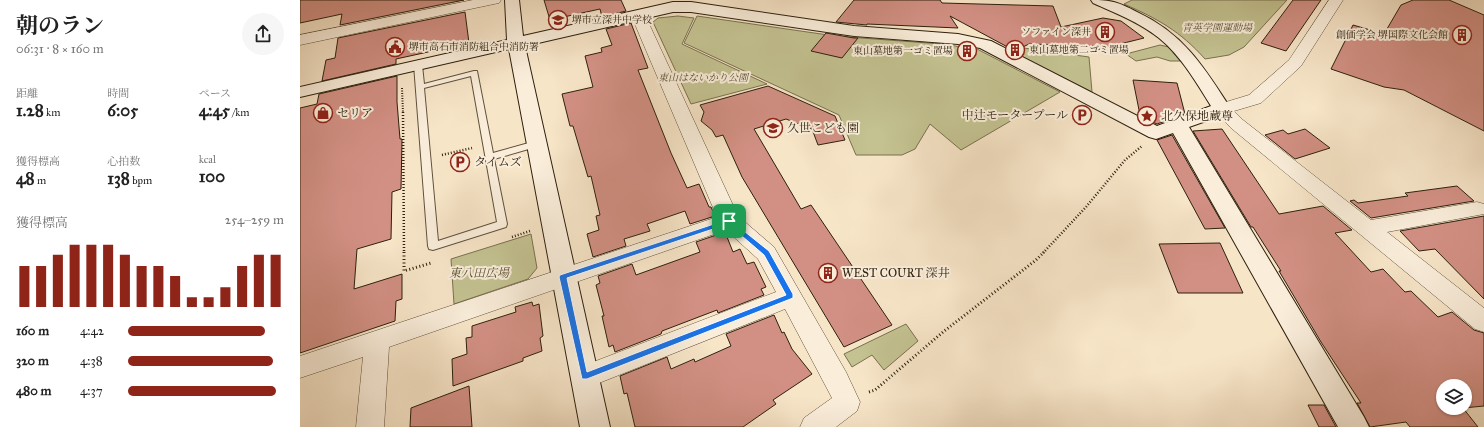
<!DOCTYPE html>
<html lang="ja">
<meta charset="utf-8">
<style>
body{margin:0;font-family:"IM FELL Great Primer","Noto Serif JP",serif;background:#f6f6f6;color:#222;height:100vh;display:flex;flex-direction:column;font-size:15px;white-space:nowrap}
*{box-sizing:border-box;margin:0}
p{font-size:13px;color:#767676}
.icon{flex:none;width:22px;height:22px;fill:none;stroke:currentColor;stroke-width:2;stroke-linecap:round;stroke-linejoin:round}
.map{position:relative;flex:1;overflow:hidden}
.drawer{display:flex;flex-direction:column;background:#fff;width:300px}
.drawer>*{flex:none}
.tools{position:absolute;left:1136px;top:379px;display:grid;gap:8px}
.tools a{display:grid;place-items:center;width:36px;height:36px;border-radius:50%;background:#fff;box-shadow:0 1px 3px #0004;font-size:20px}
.pin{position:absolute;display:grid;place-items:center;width:34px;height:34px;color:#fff;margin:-17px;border-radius:8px;box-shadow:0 2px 6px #0006}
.round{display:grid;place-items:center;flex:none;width:42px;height:42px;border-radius:21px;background:#f6f6f6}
.headline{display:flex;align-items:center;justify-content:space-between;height:68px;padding:0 16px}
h1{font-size:22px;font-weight:700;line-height:30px}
.stats{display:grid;grid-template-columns:repeat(3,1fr);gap:6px;height:68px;padding:4px 16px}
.stats div{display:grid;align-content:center}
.stats b{font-size:17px;font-weight:700}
.stats small{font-size:11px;font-weight:400}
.stats p{font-size:11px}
.chart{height:112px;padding:8px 16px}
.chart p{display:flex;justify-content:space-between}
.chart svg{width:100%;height:72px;margin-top:4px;stroke:#8f2418;stroke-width:6}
ul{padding:0 16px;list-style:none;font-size:13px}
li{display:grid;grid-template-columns:64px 48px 1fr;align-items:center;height:30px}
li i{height:10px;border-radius:5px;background:#8f2418}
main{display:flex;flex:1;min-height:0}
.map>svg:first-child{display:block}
.green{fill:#c4c291;stroke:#78714f}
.building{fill:#d29084;stroke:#2d200d;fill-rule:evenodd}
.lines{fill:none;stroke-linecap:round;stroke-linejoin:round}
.lane-casing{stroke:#60513c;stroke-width:2}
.street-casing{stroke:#60513c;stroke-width:1}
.secondary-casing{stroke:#2d200d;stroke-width:2}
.path-far2{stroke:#2d200d;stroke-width:2;stroke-dasharray:1 1.5;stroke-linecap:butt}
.path-far1{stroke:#2d200d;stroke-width:2.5;stroke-dasharray:1 2;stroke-linecap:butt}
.path{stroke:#2d200d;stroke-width:3;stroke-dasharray:1 2.5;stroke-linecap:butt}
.lane{fill:#faeedb;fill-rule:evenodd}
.street{fill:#faeedb;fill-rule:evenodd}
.secondary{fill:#faeedb;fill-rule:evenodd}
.route{fill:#1a73e8;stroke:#fff;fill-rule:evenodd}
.labels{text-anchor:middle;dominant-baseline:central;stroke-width:4;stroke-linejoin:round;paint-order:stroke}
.far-poi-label{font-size:10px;fill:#2d200d;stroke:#faeedb;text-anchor:start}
.far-park-label{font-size:10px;font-style:italic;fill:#5a5135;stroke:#faeedb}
.poi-label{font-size:12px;fill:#2d200d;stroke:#faeedb;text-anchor:start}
.park-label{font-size:12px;font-style:italic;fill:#5a5135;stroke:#faeedb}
</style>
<main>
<section class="drawer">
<div class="headline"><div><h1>朝のラン</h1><p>06:31 · 8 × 160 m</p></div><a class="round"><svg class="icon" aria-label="share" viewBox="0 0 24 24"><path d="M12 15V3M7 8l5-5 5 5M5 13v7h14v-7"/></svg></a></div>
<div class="stats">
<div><p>距離</p><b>1.28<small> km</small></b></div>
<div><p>時間</p><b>6:05</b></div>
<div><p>ペース</p><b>4:45<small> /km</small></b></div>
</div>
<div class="stats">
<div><p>獲得標高</p><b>48<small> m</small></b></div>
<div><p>心拍数</p><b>138<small> bpm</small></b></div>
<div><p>kcal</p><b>100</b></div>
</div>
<div class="chart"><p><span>獲得標高</span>254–259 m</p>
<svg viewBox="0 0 160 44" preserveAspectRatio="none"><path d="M5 44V19M15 44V19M25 44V12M35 44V6M45 44V6M55 44V6M65 44V12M75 44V19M85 44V19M95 44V25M105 44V38M115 44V38M125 44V32M135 44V19M145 44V12M155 44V12"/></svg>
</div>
<ul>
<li><b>160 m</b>4:42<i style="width:88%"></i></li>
<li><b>320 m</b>4:38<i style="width:93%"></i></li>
<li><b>480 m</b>4:37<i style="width:95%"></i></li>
</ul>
</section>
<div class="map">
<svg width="1184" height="427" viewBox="0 0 1184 427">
<rect width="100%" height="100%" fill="#f7e5c8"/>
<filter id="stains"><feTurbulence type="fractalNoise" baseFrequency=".005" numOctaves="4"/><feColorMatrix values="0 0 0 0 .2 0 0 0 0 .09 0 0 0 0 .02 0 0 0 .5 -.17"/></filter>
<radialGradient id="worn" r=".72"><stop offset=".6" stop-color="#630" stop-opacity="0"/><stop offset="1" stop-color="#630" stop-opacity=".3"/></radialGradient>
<g class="green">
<path d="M 832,0 L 987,0 L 944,47 L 929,55 L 905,59 C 880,31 858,19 824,4 Z"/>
<polygon points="378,16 394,18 382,44 467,84 391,104 353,22 358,18"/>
<polygon points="397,16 535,36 641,44 677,49 760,92 661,150 630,124 615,149 602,155 556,155 539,115 384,43"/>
<polygon points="860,45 869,47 880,61 870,61 857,57 836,61 826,54"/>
<polygon points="709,46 789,57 792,92 706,48"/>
<polygon points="231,234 237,268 228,279 154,304 151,259"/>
<polygon points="606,324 618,341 584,370 572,355 552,367 544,354"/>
</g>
<g class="building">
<polygon points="0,0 164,0 40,25 42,14 0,23"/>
<polygon points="244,0 321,0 326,11 302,17 300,9 250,20"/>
<polygon points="554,0 640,0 642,3 753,6 761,27 803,18 821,21 844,38 796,50 793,46 729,44 715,51 650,16 658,28 567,24 567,25 536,22"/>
<polygon points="993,0 1021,0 986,51 961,43"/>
<polygon points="1113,0 1149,0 1184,15 1184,131 1104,90 1084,87 1031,69 1053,25 1084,34 1101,5"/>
<polygon points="165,12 169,43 96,59 96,64 22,81 26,60 35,58 38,38"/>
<polygon points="331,23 348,68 338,70 371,153 387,188 399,184 409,207 411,207 415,216 390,224 385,211 347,224 350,231 324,239 326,246 293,257 287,234 299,230 296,216 300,215 291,176 288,177 273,126 270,126 262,94 293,87 285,56 302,52 301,48 312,45 306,29"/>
<polygon points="526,33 554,38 558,38 542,58 511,51"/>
<polygon points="97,76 97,102 100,139 102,139 101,189 92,192 91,239 57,249 54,289 102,274 102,299 96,301 95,321 0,353 0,108 17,104 19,94"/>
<polygon points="833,80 877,83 885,114 857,124 845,118 840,115"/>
<polygon points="468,86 535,116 545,140 518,145 512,129 486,119 454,129 501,209 511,205 592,325 544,347 442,177 423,135 416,137 412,130 401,121 404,112 400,105"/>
<path d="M 922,129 L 979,214 L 1023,206 L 1052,230 L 1035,233 L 1071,272 L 1083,269 L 1105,292 L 1111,291 L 1138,317 L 1152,312 L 1174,330 L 1184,333 L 1184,406 L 1163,408 L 1178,427 L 1110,427 L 1106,422 L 1070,427 L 1057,403 L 1061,403 L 1021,342 L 979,271 L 981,271 L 953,227 L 951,227 L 893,131 ZM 1143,386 L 1165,386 L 1165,408 L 1143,408 Z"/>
<polygon points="1005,129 1030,148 995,159 965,135 983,130 988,134"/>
<polygon points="872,135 925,228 905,229 857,140"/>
<polygon points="1157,186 1174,201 1071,218 1050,201 1054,200 1058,203 1108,196 1105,193"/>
<polygon points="1184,216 1184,299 1135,249 1119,251 1100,231"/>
<polygon points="425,232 433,252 440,249 447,264 454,262 466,287 461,289 464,295 418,313 417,310 362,331 361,334 315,352 313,345 309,347 302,316 304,316 296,285 300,283 298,276 332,264 336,275 400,252 396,242"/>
<polygon points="920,243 943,293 878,293 859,244"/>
<polygon points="232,302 233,306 239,304 243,336 240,338 242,351 223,358 223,361 153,386 152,359 167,354 166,338 172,337 172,326 216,312 215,307"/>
<polygon points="474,315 482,333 484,332 492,349 512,374 473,400 476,404 443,427 335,427 327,393 324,394 320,376 367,357 371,369 394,359 395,362 431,346 426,334"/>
<polygon points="169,386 172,427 110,427 111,408"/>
<polygon points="1008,405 1024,405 1036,427 1019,427"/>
</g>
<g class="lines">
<defs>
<path id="lane" d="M 115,63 L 121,63 L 122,65 L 124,84 L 174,71 L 177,71 L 193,153 L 236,141 L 240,144 L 239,146 L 194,159 L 207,224 L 206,227 L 133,250 L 129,249 L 128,246 L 114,65 ZM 171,76 L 197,222 L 138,241 L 124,88 Z"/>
<g id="street">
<polygon points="173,0 201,0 199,3 194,4 0,45 0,35"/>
<polygon points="1029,0 1043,0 1001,66 961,103 934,111 943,120 1071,220 1177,202 1184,204 1184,214 1087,232 1184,308 1184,332 1175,329 931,128 913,109 916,105 949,95 989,60"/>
<polygon points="338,11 343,12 345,15 438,216 474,247 546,372 560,402 557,411 536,427 500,427 504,418 532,398 485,309 284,389 275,385 271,377 275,369 476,292 458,259 426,230 89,347 84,427 56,427 63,357 0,378 0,356 417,217 331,15 333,12"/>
</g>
<path id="secondary" d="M 205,0 L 219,0 L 223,36 L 373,2 L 391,2 L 554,26 L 658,34 L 691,41 L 857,126 L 911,106 C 896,82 881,56 859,38 C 839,22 815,13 793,3 L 791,0 C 812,0 818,2 837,12 C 884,34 904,67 931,109 L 929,113 L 889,127 L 1064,417 L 1069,427 L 1038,427 L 873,133 L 856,139 L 849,137 L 680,48 L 658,44 L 554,36 L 391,12 L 373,12 L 225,46 L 310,427 L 280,427 L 209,49 L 0,97 L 0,87 L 207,40 Z"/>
</defs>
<use href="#lane" class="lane-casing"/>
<use href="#street" class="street-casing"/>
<use href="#secondary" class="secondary-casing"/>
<polyline class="path-far2" points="102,88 103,113"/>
<g class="path-far1">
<polyline points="103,112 104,253"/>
<polyline points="142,155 172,148"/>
<polyline points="212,237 230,231"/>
<polyline points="743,253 786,207 825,160 842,146"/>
</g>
<g class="path">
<polyline points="104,252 104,271 131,263"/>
<polyline points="569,392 575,390 643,332 736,260 744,252"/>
</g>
<use href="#lane" class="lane"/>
<use href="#street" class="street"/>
<use href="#secondary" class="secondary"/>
</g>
<path class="route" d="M 429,219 L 469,251 L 493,294 L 493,298 L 287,379 L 282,379 L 259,277 L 260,275 ZM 428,224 L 464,255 L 486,295 L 287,372 L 267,278 Z"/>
<defs>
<symbol id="school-ring" viewBox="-11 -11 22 22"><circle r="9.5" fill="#faeedb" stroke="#8f2418" stroke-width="1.5"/><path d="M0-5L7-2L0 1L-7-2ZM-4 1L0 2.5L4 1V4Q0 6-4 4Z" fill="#8f2418"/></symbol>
<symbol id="building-ring" viewBox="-11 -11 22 22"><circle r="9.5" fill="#faeedb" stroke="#8f2418" stroke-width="1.5"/><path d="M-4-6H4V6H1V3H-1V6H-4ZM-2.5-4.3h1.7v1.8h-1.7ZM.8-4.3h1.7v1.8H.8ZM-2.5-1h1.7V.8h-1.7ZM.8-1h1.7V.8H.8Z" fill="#8f2418"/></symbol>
<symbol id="civic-ring" viewBox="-11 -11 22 22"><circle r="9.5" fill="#faeedb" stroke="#8f2418" stroke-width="1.5"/><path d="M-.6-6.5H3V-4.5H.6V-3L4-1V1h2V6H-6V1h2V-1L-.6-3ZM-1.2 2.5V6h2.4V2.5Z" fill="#8f2418"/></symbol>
<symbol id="shop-ring" viewBox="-11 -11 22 22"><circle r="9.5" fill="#faeedb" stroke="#8f2418" stroke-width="1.5"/><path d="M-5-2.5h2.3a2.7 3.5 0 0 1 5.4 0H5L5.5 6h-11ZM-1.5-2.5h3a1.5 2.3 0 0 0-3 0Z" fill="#8f2418"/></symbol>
<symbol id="parking-ring" viewBox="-11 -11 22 22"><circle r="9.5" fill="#faeedb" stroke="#8f2418" stroke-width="1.5"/><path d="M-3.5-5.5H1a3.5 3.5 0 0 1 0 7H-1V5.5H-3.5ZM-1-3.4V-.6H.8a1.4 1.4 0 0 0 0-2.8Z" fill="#8f2418"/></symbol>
<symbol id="sight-ring" viewBox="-11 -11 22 22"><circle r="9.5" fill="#faeedb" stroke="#8f2418" stroke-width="1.5"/><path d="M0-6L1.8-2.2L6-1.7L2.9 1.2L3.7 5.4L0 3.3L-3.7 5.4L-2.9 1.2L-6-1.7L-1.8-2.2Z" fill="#8f2418"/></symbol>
</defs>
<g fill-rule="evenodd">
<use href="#school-ring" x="247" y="9" width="22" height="22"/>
<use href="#building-ring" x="794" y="21" width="22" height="22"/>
<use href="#building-ring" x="1151" y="24" width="22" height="22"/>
<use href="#civic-ring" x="84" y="36" width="22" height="22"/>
<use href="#building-ring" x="704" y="39" width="22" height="22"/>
<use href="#building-ring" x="656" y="40" width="22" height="22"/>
<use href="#shop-ring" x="12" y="102" width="22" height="22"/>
<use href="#parking-ring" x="771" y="104" width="22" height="22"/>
<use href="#sight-ring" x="836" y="105" width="22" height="22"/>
<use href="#school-ring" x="462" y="117" width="22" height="22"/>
<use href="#parking-ring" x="149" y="151" width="22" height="22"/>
<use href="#building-ring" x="517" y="262" width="22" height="22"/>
</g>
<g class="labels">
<g class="far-poi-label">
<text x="272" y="20">堺市立深井中学校</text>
<text x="791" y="32" text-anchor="end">ソファイン深井</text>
<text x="1148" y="35" text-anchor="end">創価学会 堺国際文化会館</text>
<text x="109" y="47">堺市高石市消防組合中消防署</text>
<text x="729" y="50">東山墓地第二ゴミ置場</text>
<text x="653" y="51" text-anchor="end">東山墓地第一ゴミ置場</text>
</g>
<g class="far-park-label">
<text x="917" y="28">青英学園運動場</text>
<text x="403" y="78">東山はないかり公園</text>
</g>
<g class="poi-label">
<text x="37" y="113">セリア</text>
<text x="768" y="115" text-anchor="end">中辻モータープール</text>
<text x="861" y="116">北久保地蔵尊</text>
<text x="487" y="128">久世こども園</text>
<text x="174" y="162">タイムズ</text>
<text x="542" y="273">WEST COURT 深井</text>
</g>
<g class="park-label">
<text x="179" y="273">東八田広場</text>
</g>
</g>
<rect width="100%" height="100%" filter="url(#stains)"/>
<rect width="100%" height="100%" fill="url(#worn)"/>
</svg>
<div class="tools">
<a><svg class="icon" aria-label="layers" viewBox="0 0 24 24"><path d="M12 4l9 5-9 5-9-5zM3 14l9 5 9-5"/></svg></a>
</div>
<div class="pin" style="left:429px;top:221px;background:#1e9e55"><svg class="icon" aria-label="arrive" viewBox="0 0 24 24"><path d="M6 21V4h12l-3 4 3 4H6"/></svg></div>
</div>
</main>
